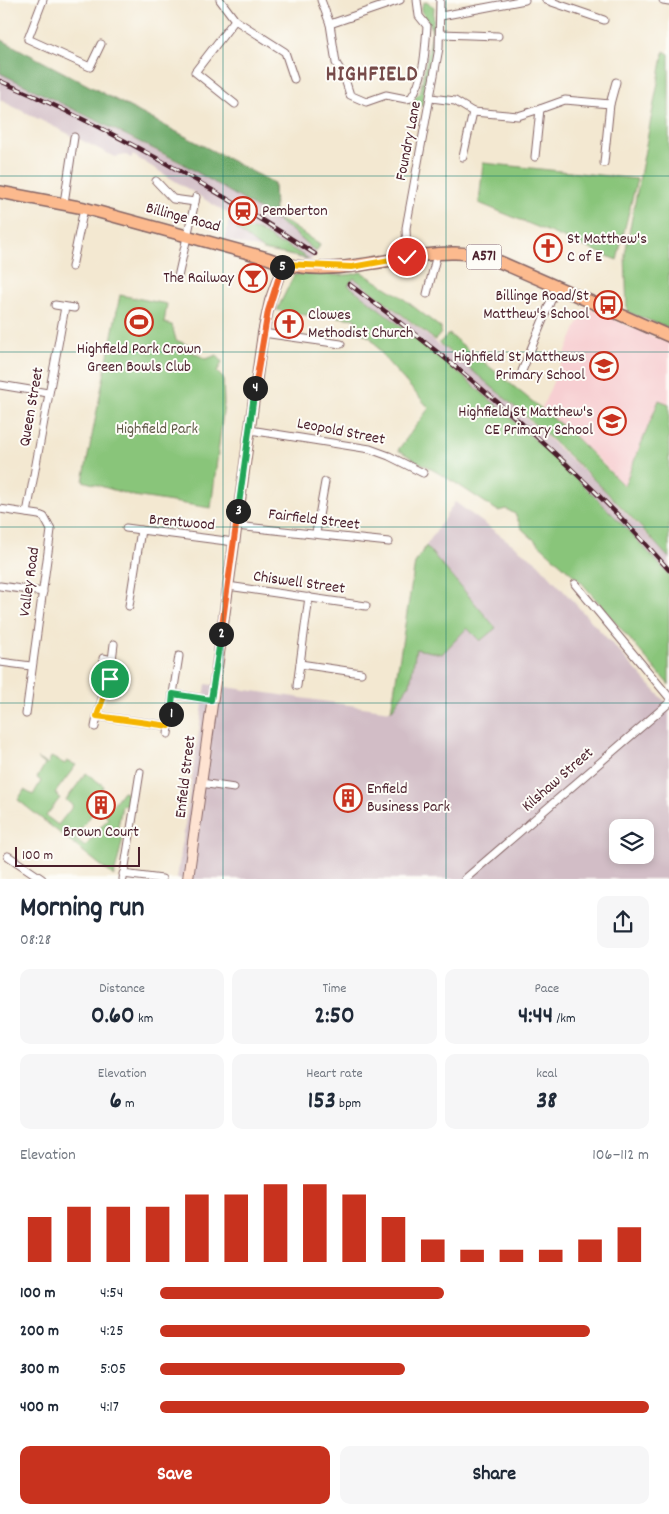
<!DOCTYPE html>
<meta charset="utf-8">
<style>
body{margin:0;font-family:Dekko,sans-serif;background:#f6f6f7;color:#1f2937;height:100vh;display:flex;flex-direction:column;font-size:19px;white-space:nowrap}
*{box-sizing:border-box;margin:0}
p{font-size:16px;color:#747a83}
.icon{flex:none;width:28px;height:28px;fill:none;stroke:currentColor;stroke-width:2;stroke-linecap:round;stroke-linejoin:round}
.map{position:relative;height:879px;overflow:hidden}
.panel{display:flex;flex-direction:column;background:#fff;flex:1}
.panel>*{flex:none}
.fabs{position:absolute;left:609px;top:819px;display:grid;gap:10px}
.fabs a{display:grid;place-items:center;width:45px;height:45px;border-radius:10px;background:#fff;box-shadow:0 2px 8px #0003;font-size:25px}
.scale{position:absolute;left:15px;bottom:12px;width:125px;box-sizing:border-box;padding-left:5px;border:2px solid #4a1f2b;border-top:0;font-size:14px;line-height:18px;white-space:nowrap;color:#4a1f2b;-webkit-text-stroke:4px #fdfcf7;paint-order:stroke}
.pin{position:absolute;display:grid;place-items:center;width:42px;height:42px;color:#fff;margin:-21px;border:2px solid #fff;border-radius:50%;box-shadow:0 1px 5px #0007}
.km{position:absolute;width:25px;height:25px;margin:-12px;border-radius:50%;background:#222;color:#fff;font-size:14px;line-height:25px;text-align:center}
.round{display:grid;place-items:center;flex:none;width:52px;height:52px;border-radius:10px;background:#f6f6f7}
.summary{display:flex;align-items:center;justify-content:space-between;height:85px;padding:0 20px}
h1{font-size:28px;font-weight:700;line-height:38px}
.metrics{display:grid;grid-template-columns:repeat(3,1fr);gap:8px;height:85px;padding:5px 20px}
.metrics div{display:grid;align-content:center;border-radius:10px;background:#f6f6f7;text-align:center}
.metrics b{font-size:25px;font-weight:700}
.metrics small{font-size:14px;font-weight:400}
.metrics p{font-size:14px}
.chart{height:140px;padding:10px 20px}
.chart p{display:flex;justify-content:space-between}
.chart svg{width:100%;height:90px;margin-top:5px;stroke:#c8321e;stroke-width:6}
.cta{display:flex;gap:10px;margin-top:auto;padding:10px 20px}
.cta a{flex:1;height:58px;border-radius:10px;background:#c8321e;color:#fff;font-size:20px;font-weight:700;line-height:58px;text-align:center}
.cta a+a{background:#f6f6f7;color:#1f2937}
ul{padding:0 20px;list-style:none;font-size:16px}
li{display:grid;grid-template-columns:80px 60px 1fr;align-items:center;height:38px}
li i{height:12px;border-radius:6px;background:#c8321e}
.map>svg:first-child{display:block}
.built{fill:#f7cfd2}
.industrial{fill:#d2bdc6;fill-rule:evenodd}
.green{fill:#89c57a;stroke:#6a7252}
.forest{fill:#6eaa6a;stroke:#5c644a}
.lines{fill:none;stroke-linecap:round;stroke-linejoin:round}
.street-casing{stroke:#856565;stroke-width:9}
.secondary-casing{stroke:#856565;stroke-width:12}
.primary-casing{stroke:#856565;stroke-width:14}
.street{stroke:#fff;stroke-width:7}
.secondary{stroke:#fee3d2;stroke-width:10}
.primary{stroke:#fcba8e;stroke-width:11}
.rail-casing{stroke:#4a1f2b;stroke-width:4.5}
.rail{stroke:#fdfcf7;stroke-width:2.5;stroke-dasharray:8;stroke-linecap:butt}
.split-1-casing{stroke:#fff;stroke-width:10}
.split-2-casing{stroke:#fff;stroke-width:10}
.split-3-casing{stroke:#fff;stroke-width:10}
.split-4-casing{stroke:#fff;stroke-width:10}
.split-5-casing{stroke:#fff;stroke-width:10}
.split-6-casing{stroke:#fff;stroke-width:10}
.split-1{stroke:#f5b400;stroke-width:6}
.split-2{stroke:#22a559;stroke-width:6}
.split-3{stroke:#f0652b;stroke-width:6}
.split-4{stroke:#22a559;stroke-width:6}
.split-5{stroke:#f0652b;stroke-width:6}
.split-6{stroke:#f5b400;stroke-width:6}
.grid{fill:none;stroke:#0f766e;stroke-width:1;stroke-opacity:0.55}
.labels{text-anchor:middle;dominant-baseline:central;stroke-width:4;stroke-linejoin:round;paint-order:stroke}
.shield{fill:#fdfcf7;stroke:#806168;stroke-width:1}
.shield-label{font-size:15px;font-weight:bold;fill:#4a1f2b}
.street-label{font-size:16px;fill:#4a1f2b;stroke:#fdfcf7}
.poi-label{font-size:16px;fill:#4a1f2b;stroke:#fdfcf7;text-anchor:start}
.park-label{font-size:16px;fill:#605947;stroke:#fdfcf7}
.district-label{font-size:21px;font-weight:bold;letter-spacing:1px;fill:#764a49;stroke:#fdfcf7}
</style>
<div class="map">
<svg width="669" height="879" viewBox="0 0 669 879">
<rect width="100%" height="100%" fill="#fdfcf7"/>
<filter id="ink" filterUnits="userSpaceOnUse"><feTurbulence type="fractalNoise" baseFrequency=".02" numOctaves="2"/><feDisplacementMap in="SourceGraphic" scale="10" xChannelSelector="R" yChannelSelector="G"/><feConvolveMatrix kernelMatrix="1 2 1 2 8 2 1 2 1" color-interpolation-filters="sRGB"/></filter>
<filter id="wash" filterUnits="userSpaceOnUse"><feTurbulence type="fractalNoise" baseFrequency=".0096" numOctaves="4" result="noise"/><feDisplacementMap in="SourceGraphic" scale="20" xChannelSelector="R" yChannelSelector="G"/><feGaussianBlur stdDeviation="1.12" result="paint"/><feColorMatrix in="noise" values="0 0 0 0 0 0 0 0 0 0 0 0 0 0 0 0 0 1.4 0 .05"/><feComposite in="paint" operator="in"/></filter>
<g filter="url(#wash)">
<rect width="100%" height="100%" fill="#f3e8d1"/>
<polygon class="built" points="585,307 669,343 669,537 605,465 570,432 541,410"/>
<g class="industrial">
<polygon points="0,73 220,183 321,245 310,261 225,240 230,215 133,155 131,158 126,155 115,157 0,100"/>
<polygon points="353,278 481,377 599,485 669,558 669,575 590,492 524,429 453,367 348,285"/>
<path d="M 455,502 L 538,563 L 669,706 L 669,879 L 177,879 L 206,684 L 390,711 L 410,684 L 416,649 L 468,627 L 495,628 L 426,546 ZM 618,828 L 645,828 L 645,855 L 618,855 Z"/>
</g>
<g class="green">
<polygon points="426,2 434,7 432,52 422,106 409,104 420,92 432,33 430,24 421,11 423,3"/>
<polygon points="664,51 669,54 669,328 627,312 625,254"/>
<polygon points="483,163 637,179 617,260 479,203"/>
<polygon points="272,218 289,224 320,245 316,252 291,230"/>
<polygon points="236,229 258,230 281,245 284,244 309,259 263,250"/>
<path d="M 361,272 L 400,296 L 441,328 L 441,333 L 435,340 L 354,278 L 348,285 C 464,373 573,467 669,575 L 669,685 L 582,583 L 522,529 L 515,514 L 506,509 L 498,511 L 454,482 L 398,450 L 429,408 L 387,361 L 371,338 L 354,329 L 355,319 L 312,314 L 311,316 L 277,310 L 294,275 C 316,270 339,280 361,272 Z"/>
<polygon points="120,295 167,304 164,323 172,325 176,340 190,346 192,352 206,359 217,355 222,362 217,372 223,378 224,404 211,508 134,496 83,481"/>
<path d="M 449,334 L 570,432 L 624,486 L 659,400 L 669,404 L 669,558 C 600,480 520,409 439,343 Z"/>
<polygon points="426,546 496,628 480,641 467,628 442,654 416,649 410,684 391,711 415,563"/>
<polygon points="51,757 65,764 67,761 76,765 55,793 60,798 46,816 58,825 73,806 66,800 86,773 104,786 90,805 96,809 74,838 85,847 108,818 105,815 123,791 130,796 129,806 122,805 117,832 124,834 114,876 18,800 24,790 33,795 41,781 37,778 45,764 37,759 48,764"/>
</g>
<polygon class="forest" points="0,39 274,183 275,211 270,216 180,162 0,73"/>
</g>
<g filter="url(#ink)">
<g class="lines">
<defs>
<g id="street">
<polyline points="43,0 28,39 90,67 101,44"/>
<polyline points="220,0 235,20 285,52 294,79"/>
<path d="M 321,0 L 330,24 L 336,63 L 344,76 L 350,95 L 366,102 L 386,95 L 406,99 L 411,98 C 425,77 425,50 427,26 L 419,16 L 417,0"/>
<polyline points="546,0 604,20"/>
<polyline points="663,0 669,1"/>
<polyline points="441,16 525,0"/>
<polyline points="235,20 195,72 235,104"/>
<polyline points="330,24 400,0"/>
<polyline points="441,34 498,36"/>
<polyline points="431,98 455,101 473,112 463,157"/>
<polyline points="610,104 616,82"/>
<polyline points="540,109 565,100 610,104 604,163"/>
<polyline points="473,112 518,116 540,109 535,157"/>
<polyline points="156,181 173,199 195,202"/>
<polyline points="64,203 74,137"/>
<polyline points="407,257 406,228 439,48 440,0"/>
<polyline points="72,267 84,208"/>
<polyline points="178,277 196,197"/>
<polyline points="427,294 437,254"/>
<polyline points="55,305 74,308"/>
<polyline points="263,333 341,344"/>
<polyline points="522,371 556,288"/>
<polyline points="0,385 48,393"/>
<polyline points="250,430 370,449 389,456 423,473"/>
<polyline points="0,509 39,515 44,517 51,530 26,714"/>
<polyline points="27,513 65,307"/>
<polyline points="236,526 389,542"/>
<polyline points="126,528 141,530"/>
<polyline points="316,533 325,482"/>
<polyline points="575,584 669,697"/>
<polyline points="0,586 43,592"/>
<polyline points="228,586 366,606"/>
<polyline points="129,606 141,530 234,542"/>
<polyline points="103,658 112,660 114,644"/>
<polyline points="0,662 31,666"/>
<polyline points="300,664 361,673"/>
<polyline points="297,686 309,597"/>
<polyline points="173,694 179,656"/>
<polyline points="97,716 169,726"/>
<path d="M 95,727 C 99,704 109,683 112,660"/>
<polyline points="168,734 173,694 211,700"/>
<polyline points="201,783 234,788"/>
<polyline points="8,856 42,879"/>
<polyline points="123,874 162,879"/>
<polyline points="123,879 140,772"/>
<polyline points="465,879 669,703"/>
</g>
<polyline id="secondary" points="188,879 263,333 270,301 283,265"/>
<path id="primary" d="M 0,192 L 84,208 L 267,258 C 326,283 390,254 451,253 C 468,252 484,257 500,262 L 669,336"/>
</defs>
<use href="#street" class="street-casing"/>
<use href="#secondary" class="secondary-casing"/>
<use href="#primary" class="primary-casing"/>
<use href="#street" class="street"/>
<use href="#secondary" class="secondary"/>
<use href="#primary" class="primary"/>
<defs>
<g id="rail">
<path d="M 0,81 C 111,128 214,188 315,254"/>
<path d="M 349,284 C 464,369 574,462 669,570"/>
</g>
</defs>
<use href="#rail" class="rail-casing"/>
<use href="#rail" class="rail"/>
</g>
</g>
<g class="lines" filter="url(#ink)">
<defs>
<polyline id="split-1" points="110,679 97,716 169,726 171,714"/>
<polyline id="split-2" points="171,714 173,694 211,700 221,634"/>
<polyline id="split-3" points="221,634 238,511"/>
<polyline id="split-4" points="238,511 255,388"/>
<polyline id="split-5" points="255,388 268,311 282,267"/>
<polyline id="split-6" points="282,267 283,264 352,267 407,257"/>
</defs>
<use href="#split-1" class="split-1-casing"/>
<use href="#split-2" class="split-2-casing"/>
<use href="#split-3" class="split-3-casing"/>
<use href="#split-4" class="split-4-casing"/>
<use href="#split-5" class="split-5-casing"/>
<use href="#split-6" class="split-6-casing"/>
<use href="#split-1" class="split-1"/>
<use href="#split-2" class="split-2"/>
<use href="#split-3" class="split-3"/>
<use href="#split-4" class="split-4"/>
<use href="#split-5" class="split-5"/>
<use href="#split-6" class="split-6"/>
</g>
<path class="grid" d="M 223,0 L 223,879M 446,0 L 446,879M 0,176 L 669,176M 0,352 L 669,352M 0,527 L 669,527M 0,703 L 669,703"/>
<defs>
<symbol id="station-ring" viewBox="-11 -11 22 22"><circle r="9.5" fill="#fdfcf7" stroke="#c8321e" stroke-width="1.5"/><path d="M-3-6H3Q5-6 5-4V2Q5 4 3 4L4.5 6H3L1.5 4h-3L-3 6H-4.5L-3 4Q-5 4-5 2V-4Q-5-6-3-6ZM-3.5-4v3h7v-3ZM-3.5 1v1.5H-2V1ZM2 1v1.5H3.5V1Z" fill="#c8321e"/></symbol>
<symbol id="church-ring" viewBox="-11 -11 22 22"><circle r="9.5" fill="#fdfcf7" stroke="#c8321e" stroke-width="1.5"/><path d="M-1.2-6h2.4v3.5h3.3v2.4h-3.3V6h-2.4V-.1h-3.3v-2.4h3.3Z" fill="#c8321e"/></symbol>
<symbol id="bar-ring" viewBox="-11 -11 22 22"><circle r="9.5" fill="#fdfcf7" stroke="#c8321e" stroke-width="1.5"/><path d="M-6-5H6L.8 .8V4.5H3.5V6h-7V4.5H-.8V.8Z" fill="#c8321e"/></symbol>
<symbol id="bus-ring" viewBox="-11 -11 22 22"><circle r="9.5" fill="#fdfcf7" stroke="#c8321e" stroke-width="1.5"/><path d="M-5-6H5V4H4V6H2V4H-2V6H-4V4H-5ZM-3.5-4V0h7V-4ZM-3.5 1.2v1.5H-2V1.2ZM2 1.2v1.5H3.5V1.2Z" fill="#c8321e"/></symbol>
<symbol id="stadium-ring" viewBox="-11 -11 22 22"><circle r="9.5" fill="#fdfcf7" stroke="#c8321e" stroke-width="1.5"/><path d="M0-5a6.5 5 0 1 0 0 10a6.5 5 0 1 0 0-10ZM-3.5-1.8h7v3.6h-7Z" fill="#c8321e"/></symbol>
<symbol id="school-ring" viewBox="-11 -11 22 22"><circle r="9.5" fill="#fdfcf7" stroke="#c8321e" stroke-width="1.5"/><path d="M0-5L7-2L0 1L-7-2ZM-4 1L0 2.5L4 1V4Q0 6-4 4Z" fill="#c8321e"/></symbol>
<symbol id="building-ring" viewBox="-11 -11 22 22"><circle r="9.5" fill="#fdfcf7" stroke="#c8321e" stroke-width="1.5"/><path d="M-4-6H4V6H1V3H-1V6H-4ZM-2.5-4.3h1.7v1.8h-1.7ZM.8-4.3h1.7v1.8H.8ZM-2.5-1h1.7V.8h-1.7ZM.8-1h1.7V.8H.8Z" fill="#c8321e"/></symbol>
</defs>
<g fill-rule="evenodd">
<use href="#station-ring" x="227" y="195" width="32" height="32"/>
<use href="#church-ring" x="532" y="232" width="32" height="32"/>
<use href="#bar-ring" x="237" y="262" width="32" height="32"/>
<use href="#bus-ring" x="592" y="289" width="32" height="32"/>
<use href="#stadium-ring" x="123" y="306" width="32" height="32"/>
<use href="#church-ring" x="273" y="308" width="32" height="32"/>
<use href="#school-ring" x="588" y="350" width="32" height="32"/>
<use href="#school-ring" x="596" y="405" width="32" height="32"/>
<use href="#building-ring" x="332" y="782" width="32" height="32"/>
<use href="#building-ring" x="85" y="789" width="32" height="32"/>
</g>
<g class="labels">
<rect class="shield" x="466.5" y="244.5" width="35" height="25" rx="4"/>
<g class="shield-label">
<text x="484" y="257">A571</text>
</g>
<g class="street-label">
<text transform="translate(409 141) rotate(-79)">Foundry Lane</text>
<text transform="translate(183 218) rotate(15)">Billinge Road</text>
<text transform="translate(32 407) rotate(-80)">Queen Street</text>
<text transform="translate(341 432) rotate(11)">Leopold Street</text>
<text transform="translate(314 520) rotate(7)">Fairfield Street</text>
<text transform="translate(182 523) rotate(5)">Brentwood</text>
<text transform="translate(30 582) rotate(-82)">Valley Road</text>
<text transform="translate(299 583) rotate(8)">Chiswell Street</text>
<text transform="translate(186 777) rotate(-83)">Enfield Street</text>
<text transform="translate(558 780) rotate(-41)">Kilshaw Street</text>
</g>
<g class="poi-label">
<text x="262" y="211">Pemberton</text>
<text x="567" y="239">St Matthew's<tspan x="567" dy="18">C of E</tspan></text>
<text x="234" y="278" text-anchor="end">The Railway</text>
<text x="589" y="296" text-anchor="end">Billinge Road/St<tspan x="589" dy="18">Matthew's School</tspan></text>
<text x="308" y="315">Clowes<tspan x="308" dy="18">Methodist Church</tspan></text>
<text x="139" y="349" text-anchor="middle">Highfield Park Crown<tspan x="139" dy="18">Green Bowls Club</tspan></text>
<text x="585" y="357" text-anchor="end">Highfield St Matthews<tspan x="585" dy="18">Primary School</tspan></text>
<text x="593" y="412" text-anchor="end">Highfield St Matthew's<tspan x="593" dy="18">CE Primary School</tspan></text>
<text x="367" y="789">Enfield<tspan x="367" dy="18">Business Park</tspan></text>
<text x="101" y="832" text-anchor="middle">Brown Court</text>
</g>
<g class="park-label">
<text x="157" y="429">Highfield Park</text>
</g>
<g class="district-label">
<text x="372" y="76">HIGHFIELD</text>
</g>
</g>
</svg>
<div class="fabs">
<a><svg class="icon" aria-label="layers" viewBox="0 0 24 24"><path d="M12 4l9 5-9 5-9-5zM3 14l9 5 9-5"/></svg></a>
</div>
<div class="scale">100 m</div>
<div class="pin" style="left:110px;top:679px;background:#1e9e55"><svg class="icon" aria-label="arrive" viewBox="0 0 24 24"><path d="M6 21V4h12l-3 4 3 4H6"/></svg></div>
<div class="pin" style="left:407px;top:257px;background:#d93025"><svg class="icon" aria-label="check" viewBox="0 0 24 24"><path d="M5 12l5 5 9-10"/></svg></div>
<b class="km" style="left:171px;top:714px">1</b>
<b class="km" style="left:221px;top:634px">2</b>
<b class="km" style="left:238px;top:511px">3</b>
<b class="km" style="left:255px;top:388px">4</b>
<b class="km" style="left:282px;top:267px">5</b>
</div>
<section class="panel">
<div class="summary"><div><h1>Morning run</h1><p>08:28</p></div><a class="round"><svg class="icon" aria-label="share" viewBox="0 0 24 24"><path d="M12 15V3M7 8l5-5 5 5M5 13v7h14v-7"/></svg></a></div>
<div class="metrics">
<div><p>Distance</p><b>0.60<small> km</small></b></div>
<div><p>Time</p><b>2:50</b></div>
<div><p>Pace</p><b>4:44<small> /km</small></b></div>
</div>
<div class="metrics">
<div><p>Elevation</p><b>6<small> m</small></b></div>
<div><p>Heart rate</p><b>153<small> bpm</small></b></div>
<div><p>kcal</p><b>38</b></div>
</div>
<div class="chart"><p><span>Elevation</span>106–112 m</p>
<svg viewBox="0 0 160 44" preserveAspectRatio="none"><path d="M5 44V22M15 44V17M25 44V17M35 44V17M45 44V11M55 44V11M65 44V6M75 44V6M85 44V11M95 44V22M105 44V33M115 44V38M125 44V38M135 44V38M145 44V33M155 44V27"/></svg>
</div>
<ul>
<li><b>100 m</b>4:54<i style="width:58%"></i></li>
<li><b>200 m</b>4:25<i style="width:88%"></i></li>
<li><b>300 m</b>5:05<i style="width:50%"></i></li>
<li><b>400 m</b>4:17<i style="width:100%"></i></li>
</ul>
<div class="cta"><a>Save</a><a>Share</a></div>
</section>
